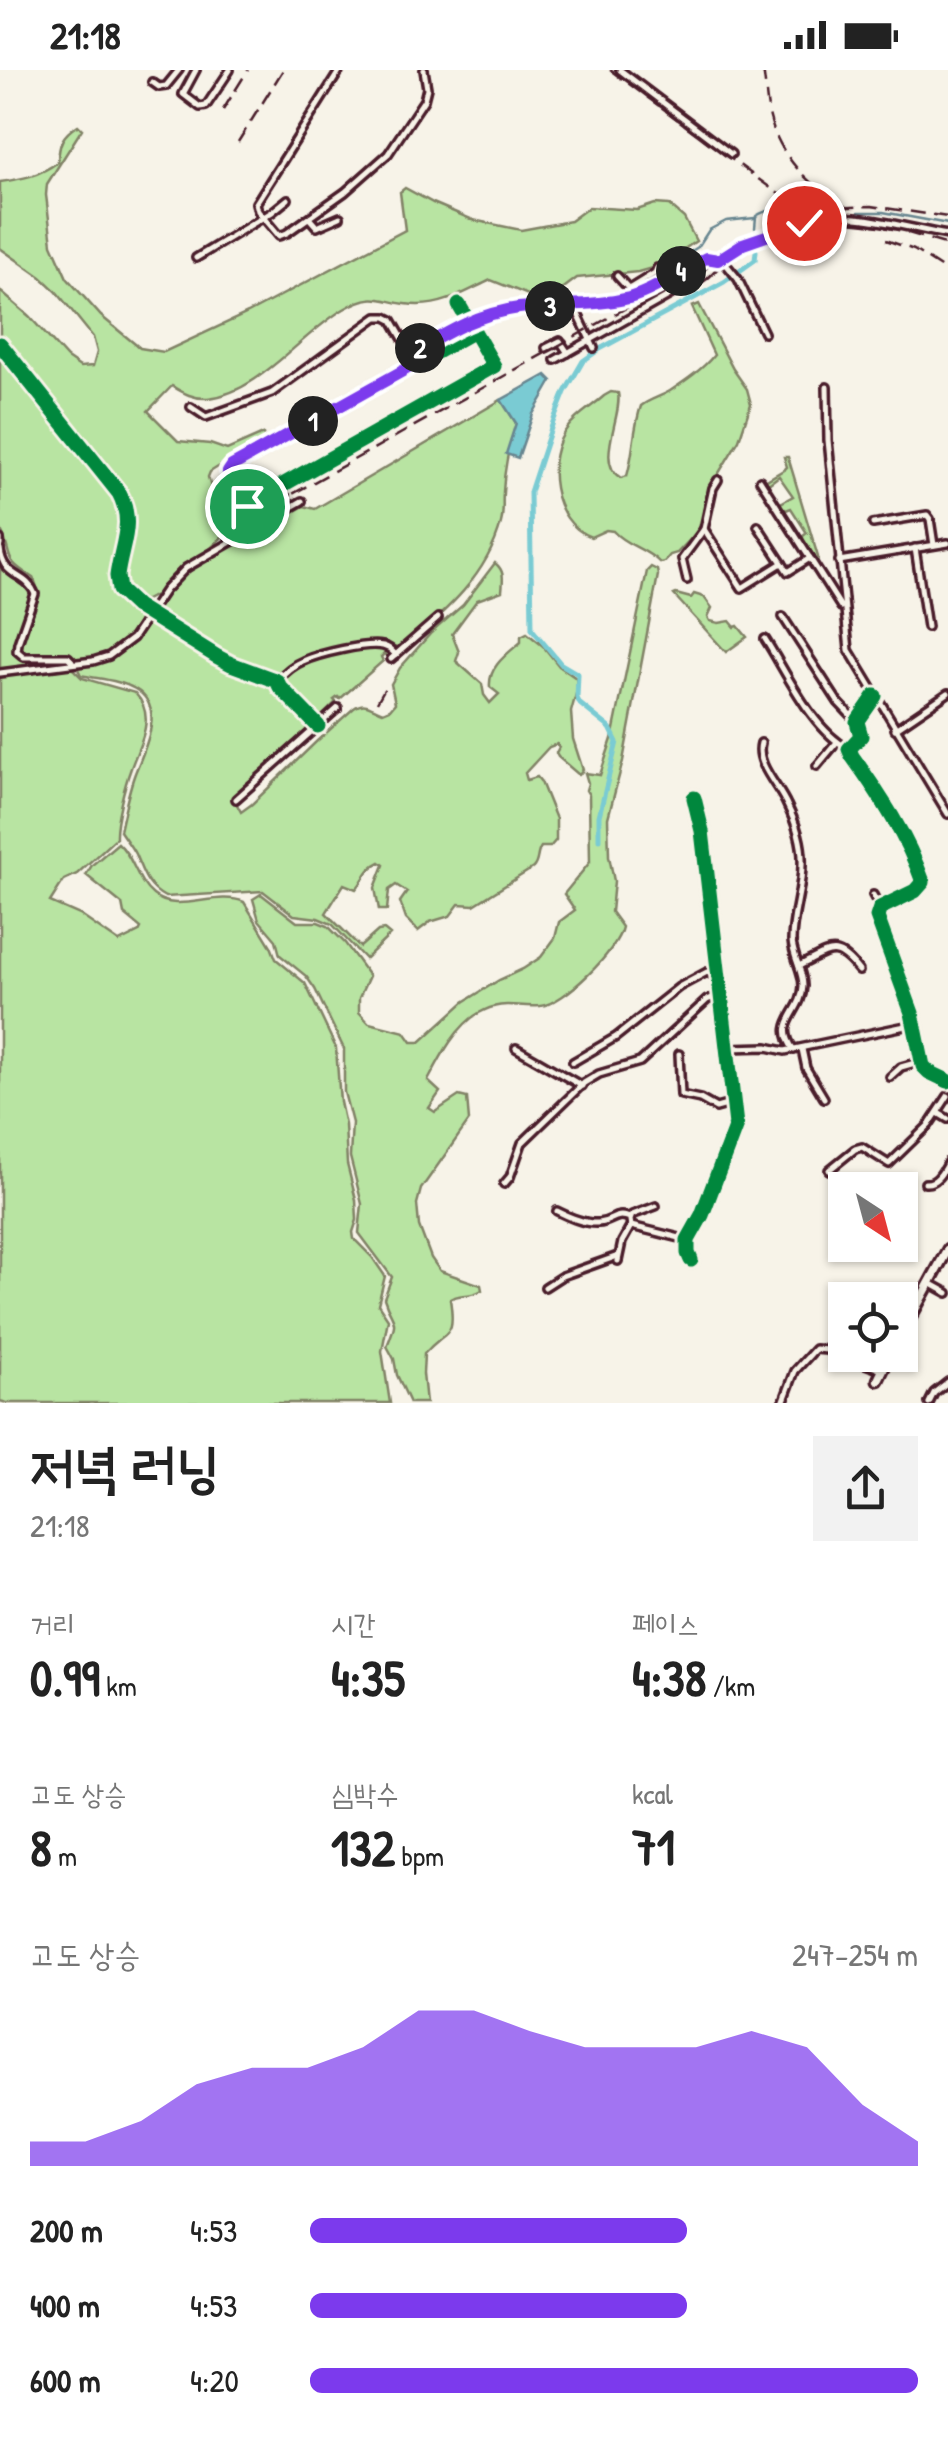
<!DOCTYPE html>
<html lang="ko">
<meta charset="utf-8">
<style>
body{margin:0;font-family:"Patrick Hand","Poor Story",sans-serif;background:#f2f2f2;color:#222;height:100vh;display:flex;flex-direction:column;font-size:38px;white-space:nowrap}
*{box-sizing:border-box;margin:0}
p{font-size:32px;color:#767676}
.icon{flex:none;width:55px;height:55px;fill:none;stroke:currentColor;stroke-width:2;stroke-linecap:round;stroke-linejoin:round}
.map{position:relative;height:1333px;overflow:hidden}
.sheet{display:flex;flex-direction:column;background:#fff;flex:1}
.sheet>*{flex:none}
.needle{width:65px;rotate:144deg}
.tools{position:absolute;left:828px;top:1102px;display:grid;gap:20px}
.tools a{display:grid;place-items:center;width:90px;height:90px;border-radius:0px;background:#fff;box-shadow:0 2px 8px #0004;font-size:50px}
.pin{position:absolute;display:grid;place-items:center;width:85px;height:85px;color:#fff;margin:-42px;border:5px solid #fff;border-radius:50%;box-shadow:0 2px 10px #0007}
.km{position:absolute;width:50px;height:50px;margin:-25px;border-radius:50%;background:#222;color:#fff;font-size:28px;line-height:50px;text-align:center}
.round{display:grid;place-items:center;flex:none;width:105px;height:105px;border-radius:0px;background:#f2f2f2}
.headline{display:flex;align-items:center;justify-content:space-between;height:170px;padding:0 30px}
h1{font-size:55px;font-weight:700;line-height:75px}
.metrics{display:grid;grid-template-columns:repeat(3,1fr);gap:15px;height:170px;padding:10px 30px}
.metrics div{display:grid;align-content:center}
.metrics b{font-size:50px;font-weight:700}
.metrics small{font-size:28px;font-weight:400}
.metrics p{font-size:28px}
.chart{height:280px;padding:20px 30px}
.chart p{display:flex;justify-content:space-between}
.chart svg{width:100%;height:180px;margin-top:10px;fill:#7c3aed;opacity:.7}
ul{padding:0 30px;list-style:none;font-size:32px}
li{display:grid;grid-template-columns:160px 120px 1fr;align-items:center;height:75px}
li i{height:25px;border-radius:12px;background:#7c3aed}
.status{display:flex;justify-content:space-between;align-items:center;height:70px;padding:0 50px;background:#fff;direction:ltr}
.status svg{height:28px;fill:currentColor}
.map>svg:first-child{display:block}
.green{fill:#b8e4a2;stroke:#818266;stroke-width:2.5}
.water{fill:#7acbd3;stroke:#678690;stroke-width:2.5}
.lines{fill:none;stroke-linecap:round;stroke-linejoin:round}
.stream{stroke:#678690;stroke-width:2.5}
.canal{stroke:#7acbd3;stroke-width:5}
.minor-casing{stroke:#4a1f2b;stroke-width:12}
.secondary-casing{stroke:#4a1f2b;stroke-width:15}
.minor{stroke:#f7f3e8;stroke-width:5}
.secondary{stroke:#f7f3e8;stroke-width:8}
.rail{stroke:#4a1f2b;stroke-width:2.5;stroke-dasharray:15 8;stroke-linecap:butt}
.cycleway-casing{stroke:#f7f3e8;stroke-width:21}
.cycleway{stroke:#00873e;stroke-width:15}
.route-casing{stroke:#fff;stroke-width:20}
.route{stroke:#7c3aed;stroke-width:12}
</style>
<div class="status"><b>21:18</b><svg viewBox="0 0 49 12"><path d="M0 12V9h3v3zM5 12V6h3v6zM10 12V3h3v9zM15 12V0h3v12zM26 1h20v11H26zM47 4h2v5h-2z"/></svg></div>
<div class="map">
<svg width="948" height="1333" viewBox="0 0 948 1333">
<rect width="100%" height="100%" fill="#f7f3e8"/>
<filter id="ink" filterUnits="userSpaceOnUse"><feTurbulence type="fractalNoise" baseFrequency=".01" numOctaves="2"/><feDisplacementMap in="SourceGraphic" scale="20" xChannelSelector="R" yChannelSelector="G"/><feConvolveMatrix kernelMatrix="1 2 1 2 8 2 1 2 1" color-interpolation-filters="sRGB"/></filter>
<g filter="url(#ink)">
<g class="green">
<path d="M 78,55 L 82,59 L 47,114 L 46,125 L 52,174 L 67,208 L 101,246 L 140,278 L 164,282 L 248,243 L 405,160 L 400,122 L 405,118 L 433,133 L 473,150 L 521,160 L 570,151 L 589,137 L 637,140 L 655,134 L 669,135 L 684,148 L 696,171 L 659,196 L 638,202 L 577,208 L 553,226 L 538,229 L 491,210 C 467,221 446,235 418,235 C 384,235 379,218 344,239 C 301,264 259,323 208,328 C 194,329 183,323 172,316 L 148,341 L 178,371 L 210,374 L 227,380 L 263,364 L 264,368 L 210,402 L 208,407 L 210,414 L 225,459 L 221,468 L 211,478 L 181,497 L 157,524 L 146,530 L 137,530 L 127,523 C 125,514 122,506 123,498 C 125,475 137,454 129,432 L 0,270 L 0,221 L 29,246 L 67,288 L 80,297 L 93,296 L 97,282 L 93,267 L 56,221 L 41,207 L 0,178 L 0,112 C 22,109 39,106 58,92 C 59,73 62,65 78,55 Z"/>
<path d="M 699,234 L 733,299 L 747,319 L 751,334 L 739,370 L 711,416 L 702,457 L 677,483 L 670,485 L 664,492 L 660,493 C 646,478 626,476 613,461 L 606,460 L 591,467 C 551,452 543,388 568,357 C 577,345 593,336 604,326 L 611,322 L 618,323 C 623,345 594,393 621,408 L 627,406 C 634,383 633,359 641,336 C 650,329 660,327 670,321 C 685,311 703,299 714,285 L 692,237 Z"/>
<path d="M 0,281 L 115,423 C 119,430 124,438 125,446 C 127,471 104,501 118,525 C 124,534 135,537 141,546 C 130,573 104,590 75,590 L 67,585 L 25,585 L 21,580 C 24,557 47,530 33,508 C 0,487 15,490 0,457 Z"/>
<path d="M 501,330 L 516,353 C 509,376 504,398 503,422 C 502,433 504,442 501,453 C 487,506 446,541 406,575 C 393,580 388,572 375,572 C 362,571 318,583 305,588 C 292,592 283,603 270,606 L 218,584 L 158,546 L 157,536 L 175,513 L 201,493 L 304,436 L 315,439 Z"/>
<polygon points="784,387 788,387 818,487 817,493 803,471 803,466 807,463 791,438 786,440 779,434 793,426 779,406 767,415 765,411 785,399 787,397"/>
<path d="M 495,493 C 505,501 503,509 502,521 L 477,530 L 452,564 L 459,582 L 456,591 L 482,614 L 484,625 L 490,633 L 499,624 L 490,617 C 488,597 507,584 521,572 L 521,566 L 527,563 L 543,576 L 559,596 L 576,608 L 577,620 L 571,642 L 573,669 L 583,700 L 579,705 L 558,687 L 556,683 L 559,677 L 557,674 L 549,677 L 525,703 L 527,710 L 537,707 L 541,712 L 556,749 L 556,770 L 550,777 L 541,777 C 536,784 539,792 533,798 L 474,835 L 459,834 L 450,846 L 430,852 L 418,861 L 406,849 L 400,832 L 407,822 L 396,815 L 389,820 L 387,840 L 379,840 L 375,818 L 384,795 L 380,792 C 365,799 366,808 356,819 L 344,814 L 326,843 L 360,877 L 378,861 L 384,860 L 390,865 L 365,889 L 332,854 L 318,848 L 294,845 L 263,821 L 165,827 C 146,817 143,802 135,784 C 131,776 125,769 120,761 C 124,743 128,723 134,706 C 143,681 168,638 135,619 C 120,610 98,609 81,605 L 77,597 C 112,592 126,582 147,553 L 151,551 L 230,597 L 269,612 L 277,617 L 310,653 L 311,659 L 234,729 L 241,742 L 252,734 L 317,671 L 354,638 C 366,630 371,638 383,642 L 390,639 L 395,633 L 391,614 L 400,598 L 431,563 L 463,535 Z"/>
<path d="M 651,497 L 657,500 L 658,505 L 623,691 L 608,748 L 609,786 L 614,811 L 611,842 L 622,857 C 618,880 563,935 540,936 C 516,938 503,929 479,943 C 456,956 440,988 428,1011 L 440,1022 L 429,1038 L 435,1042 L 459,1026 L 467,1028 L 469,1051 L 421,1119 L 417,1134 L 419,1156 L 431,1188 L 440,1201 L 481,1215 L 482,1220 C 468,1228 461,1223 450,1229 C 456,1269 447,1258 424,1284 L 423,1304 L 426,1333 L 410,1333 L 397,1305 L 394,1289 L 387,1276 C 400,1244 393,1256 384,1228 L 392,1207 L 359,1163 L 362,1134 L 350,1087 L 352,1053 L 344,1022 L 344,979 L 315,919 L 306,906 L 280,885 L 276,870 L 259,850 L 253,829 L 261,824 L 297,852 L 318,852 L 328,856 L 345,873 L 369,906 L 359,928 L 359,942 L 369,953 L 405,962 L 412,972 L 420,972 L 464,932 L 499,910 L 523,899 L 541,887 L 555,868 L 559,852 L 575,840 L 564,824 L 590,792 L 589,725 L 586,720 L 588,713 L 585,703 L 600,705 L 612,669 L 647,501 Z"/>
<path d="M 0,498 C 8,506 19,508 27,516 C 42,530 10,563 17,584 L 25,590 L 66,589 L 69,593 L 0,600 Z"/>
<polygon points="676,524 691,528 694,524 704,527 712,538 708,547 710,551 719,553 730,551 735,557 738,556 747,567 726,582 674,525"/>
<polygon points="372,577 380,577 389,582 388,587 384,584 381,587 383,591 340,629 338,627 334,630 336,632 320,648 310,646 283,616 284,607 294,598 315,589"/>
<path d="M 72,598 L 82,608 L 135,623 C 157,647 140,672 131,698 C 125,714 115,752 116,768 L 77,804 L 64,810 L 50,832 L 80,845 L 119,872 L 139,862 L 141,858 L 124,844 L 122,834 L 86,805 L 92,795 L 118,773 C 134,787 136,811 153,825 C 177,845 216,820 244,832 L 271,876 L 276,889 L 305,913 L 336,978 L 340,1032 L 345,1055 L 347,1094 L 356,1130 L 357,1150 L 353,1162 L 354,1169 L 372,1187 L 385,1206 L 378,1234 L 388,1249 L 382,1281 L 390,1333 L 167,1333 L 159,1331 L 155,1333 L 7,1333 L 0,1331 L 0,607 Z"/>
</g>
<polygon class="water" points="546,305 552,311 533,344 518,388 506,384 516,353 501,330"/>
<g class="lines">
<g class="stream">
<polyline points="859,142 883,142 948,154"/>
<path d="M 755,158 L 756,146 C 770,137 784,139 799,141 L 813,133 L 830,135"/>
<polyline points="674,192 698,177 709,160 726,151 755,148"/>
</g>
<polyline class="canal" points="599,769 599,746 617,672 610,658 580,634 577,628 578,604 561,594 532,559 530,422 553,352 565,322 583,291 600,279 724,212 755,190 756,181"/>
<defs>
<g id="minor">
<polyline points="196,0 183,24 200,37 206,36 230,0"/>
<polyline points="340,0 256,133 258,141 279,166 287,163 345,122 388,84 424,30 427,18 424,0"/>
<polyline points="620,0 731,84"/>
<polyline points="152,12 159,17 166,16 179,0"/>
<polyline points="309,148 317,157 340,147"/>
<polyline points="196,188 272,142 288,129"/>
<polyline points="721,188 738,209 764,263"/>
<polyline points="617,206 629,219 655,203 657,198"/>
<polyline points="459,235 494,296 247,435 228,401 233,396 474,261"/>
<polyline points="576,236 578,244 594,278"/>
<path d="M 0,274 L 119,423 C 135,453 121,475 117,506 L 119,520 L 136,536 L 216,586 L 231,594 L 277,611 L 280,617 L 318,656"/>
<polyline points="546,278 560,271 568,283"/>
<path d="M 555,290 L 702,207 C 713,199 718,188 730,181 C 757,164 809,147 841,147 C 876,148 913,159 948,165"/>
<polyline points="827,317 828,370 849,580 948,744"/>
<polyline points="191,337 206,347 272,323 377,247 386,247 392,250 411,283 476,247 522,238 576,236 630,227 706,189 718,190"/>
<polyline points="718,410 713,418 704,459 742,518 782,493"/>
<polyline points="760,410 841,537"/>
<polyline points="873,454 927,445 930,449 934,475"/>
<polyline points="758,456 788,502 810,488"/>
<polyline points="0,469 0,475"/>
<polyline points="230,471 228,462 233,454 285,425"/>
<polyline points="915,478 927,557"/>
<path d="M 0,479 C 3,509 26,502 35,524 L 18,573 L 17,581 L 24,587 L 68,587 L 72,591"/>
<polyline points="839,491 948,473"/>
<polyline points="687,510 682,489 704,459"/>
<polyline points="783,547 838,632 857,652"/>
<path d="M 765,569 C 787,603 812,660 849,679"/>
<polyline points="391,589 438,548"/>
<polyline points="0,603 93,591 109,586 133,568 165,520 186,498 302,431"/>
<path d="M 277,611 C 284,603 293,595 303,591 C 318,584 367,572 383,576 C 390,578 391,580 396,585"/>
<path d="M 875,626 L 857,652 L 861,666 L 849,679 L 852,686 C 880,725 907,766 923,812 L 915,821 L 880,838 L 877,847 L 912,943 L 923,996 L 929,1002 L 948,1011"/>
<polyline points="895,659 948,623"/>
<path d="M 761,673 C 755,694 779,716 787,735 C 796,753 803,775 802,795 C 802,821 792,845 792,871 C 793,887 803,901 803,916 C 802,944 773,952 794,980"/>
<polyline points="817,696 837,672"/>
<polyline points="236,729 338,638"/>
<polyline points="873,825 880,838"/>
<path d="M 799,896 C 830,881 835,871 859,901"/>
<polyline points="516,978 582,1016"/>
<polyline points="728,978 767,977 785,981 915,954"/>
<polyline points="802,979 806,998 824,1028"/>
<polyline points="679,984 681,1025 700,1029 716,1038 734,1033"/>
<polyline points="573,992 616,967 679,917 707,902 720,909"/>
<polyline points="890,1007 901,997 922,991"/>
<polyline points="938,1043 948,1049"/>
<polyline points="829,1100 855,1079 862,1077 889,1094 929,1055 948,1026"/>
<path d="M 925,1113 C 937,1114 943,1101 948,1092"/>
<polyline points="504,1114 510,1107 522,1073 584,1013 599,1004 640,992 707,930 722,924"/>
<polyline points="656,1136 632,1145 630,1150 631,1156 688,1170"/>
<path d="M 557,1141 C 569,1147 584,1154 598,1153 C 613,1152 614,1142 630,1148"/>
<polyline points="691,1190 688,1183 688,1170 702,1145 736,1055 702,761 694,728"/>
<polyline points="618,1191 622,1172 631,1156"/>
<polyline points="930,1213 948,1223"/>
<polyline points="545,1217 562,1206 618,1186"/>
<polyline points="783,1333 795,1301 815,1279 827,1280 882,1300"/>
<polyline points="929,1333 934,1323 948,1312"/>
</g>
<g id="secondary">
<polyline points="900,1267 948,1179"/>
<polyline points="878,1310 890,1285"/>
</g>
</defs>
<use href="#minor" class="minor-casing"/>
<use href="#secondary" class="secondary-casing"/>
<use href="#minor" class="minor"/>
<use href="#secondary" class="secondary"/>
<g class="rail">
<polyline points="610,0 787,130 824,145 898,160 948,175"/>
<path d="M 763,0 C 766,16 766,33 770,48 C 780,88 813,120 848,138"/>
<polyline points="223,40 248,0"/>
<polyline points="238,72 283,0"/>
<polyline points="886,170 914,180 948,202"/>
<polyline points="253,446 626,238 684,211 755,164 800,146 832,138 871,136 948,147"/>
<polyline points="377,632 386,616"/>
</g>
<defs>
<g id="cycleway">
<polyline points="459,235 494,296 247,435 228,401 233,396 474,261"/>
<path d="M 0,274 L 119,423 C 135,453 121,475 117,506 L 119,520 L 136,536 L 216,586 L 231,594 L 277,611 L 280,617 L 318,656"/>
<path d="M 875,626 L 857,652 L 861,666 L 849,679 L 852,686 C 880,725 907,766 923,812 L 915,821 L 880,838 L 877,847 L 912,943 L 923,996 L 929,1002 L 948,1011"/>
<polyline points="691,1190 688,1183 688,1170 702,1145 736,1055 702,761 694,728"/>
</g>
</defs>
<use href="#cycleway" class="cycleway-casing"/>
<use href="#cycleway" class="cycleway"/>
</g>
</g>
<g class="lines" filter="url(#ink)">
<defs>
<path id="route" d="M 247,436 L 228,402 L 232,396 L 417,293 L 412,283 C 448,262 477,244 519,238 C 556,233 593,237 629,228 C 656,220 681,201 706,188 L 718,190 L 743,174 L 804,153"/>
</defs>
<use href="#route" class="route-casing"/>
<use href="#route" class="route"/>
</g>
</svg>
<div class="tools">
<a><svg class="needle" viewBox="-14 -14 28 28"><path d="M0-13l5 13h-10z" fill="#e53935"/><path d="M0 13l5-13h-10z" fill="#767676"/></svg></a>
<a><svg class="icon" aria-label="locate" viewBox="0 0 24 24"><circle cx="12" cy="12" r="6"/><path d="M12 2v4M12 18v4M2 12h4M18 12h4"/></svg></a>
</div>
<div class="pin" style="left:247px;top:436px;background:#1e9e55"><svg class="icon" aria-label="arrive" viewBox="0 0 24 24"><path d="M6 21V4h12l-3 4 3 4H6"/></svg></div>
<div class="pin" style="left:804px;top:153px;background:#d93025"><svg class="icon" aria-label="check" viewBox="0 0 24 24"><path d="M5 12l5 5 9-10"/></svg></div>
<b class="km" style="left:313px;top:351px">1</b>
<b class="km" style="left:420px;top:278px">2</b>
<b class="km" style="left:550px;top:236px">3</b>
<b class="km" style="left:681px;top:201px">4</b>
</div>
<section class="sheet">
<div class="headline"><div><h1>저녁 러닝</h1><p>21:18</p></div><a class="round"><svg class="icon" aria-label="share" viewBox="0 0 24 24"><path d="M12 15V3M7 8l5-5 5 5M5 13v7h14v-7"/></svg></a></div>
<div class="metrics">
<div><p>거리</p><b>0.99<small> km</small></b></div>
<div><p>시간</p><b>4:35</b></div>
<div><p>페이스</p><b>4:38<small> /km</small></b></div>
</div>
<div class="metrics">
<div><p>고도 상승</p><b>8<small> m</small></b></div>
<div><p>심박수</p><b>132<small> bpm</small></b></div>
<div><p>kcal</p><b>71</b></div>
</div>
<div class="chart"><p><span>고도 상승</span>247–254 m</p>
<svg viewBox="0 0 160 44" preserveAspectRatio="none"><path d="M0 44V38L10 38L20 33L30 24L40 20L50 20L60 15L70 6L80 6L90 11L100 15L110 15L120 15L130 11L140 15L150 29L160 38V44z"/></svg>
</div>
<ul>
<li><b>200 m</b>4:53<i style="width:62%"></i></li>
<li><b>400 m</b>4:53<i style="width:62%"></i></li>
<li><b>600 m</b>4:20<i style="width:100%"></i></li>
</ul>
</section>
